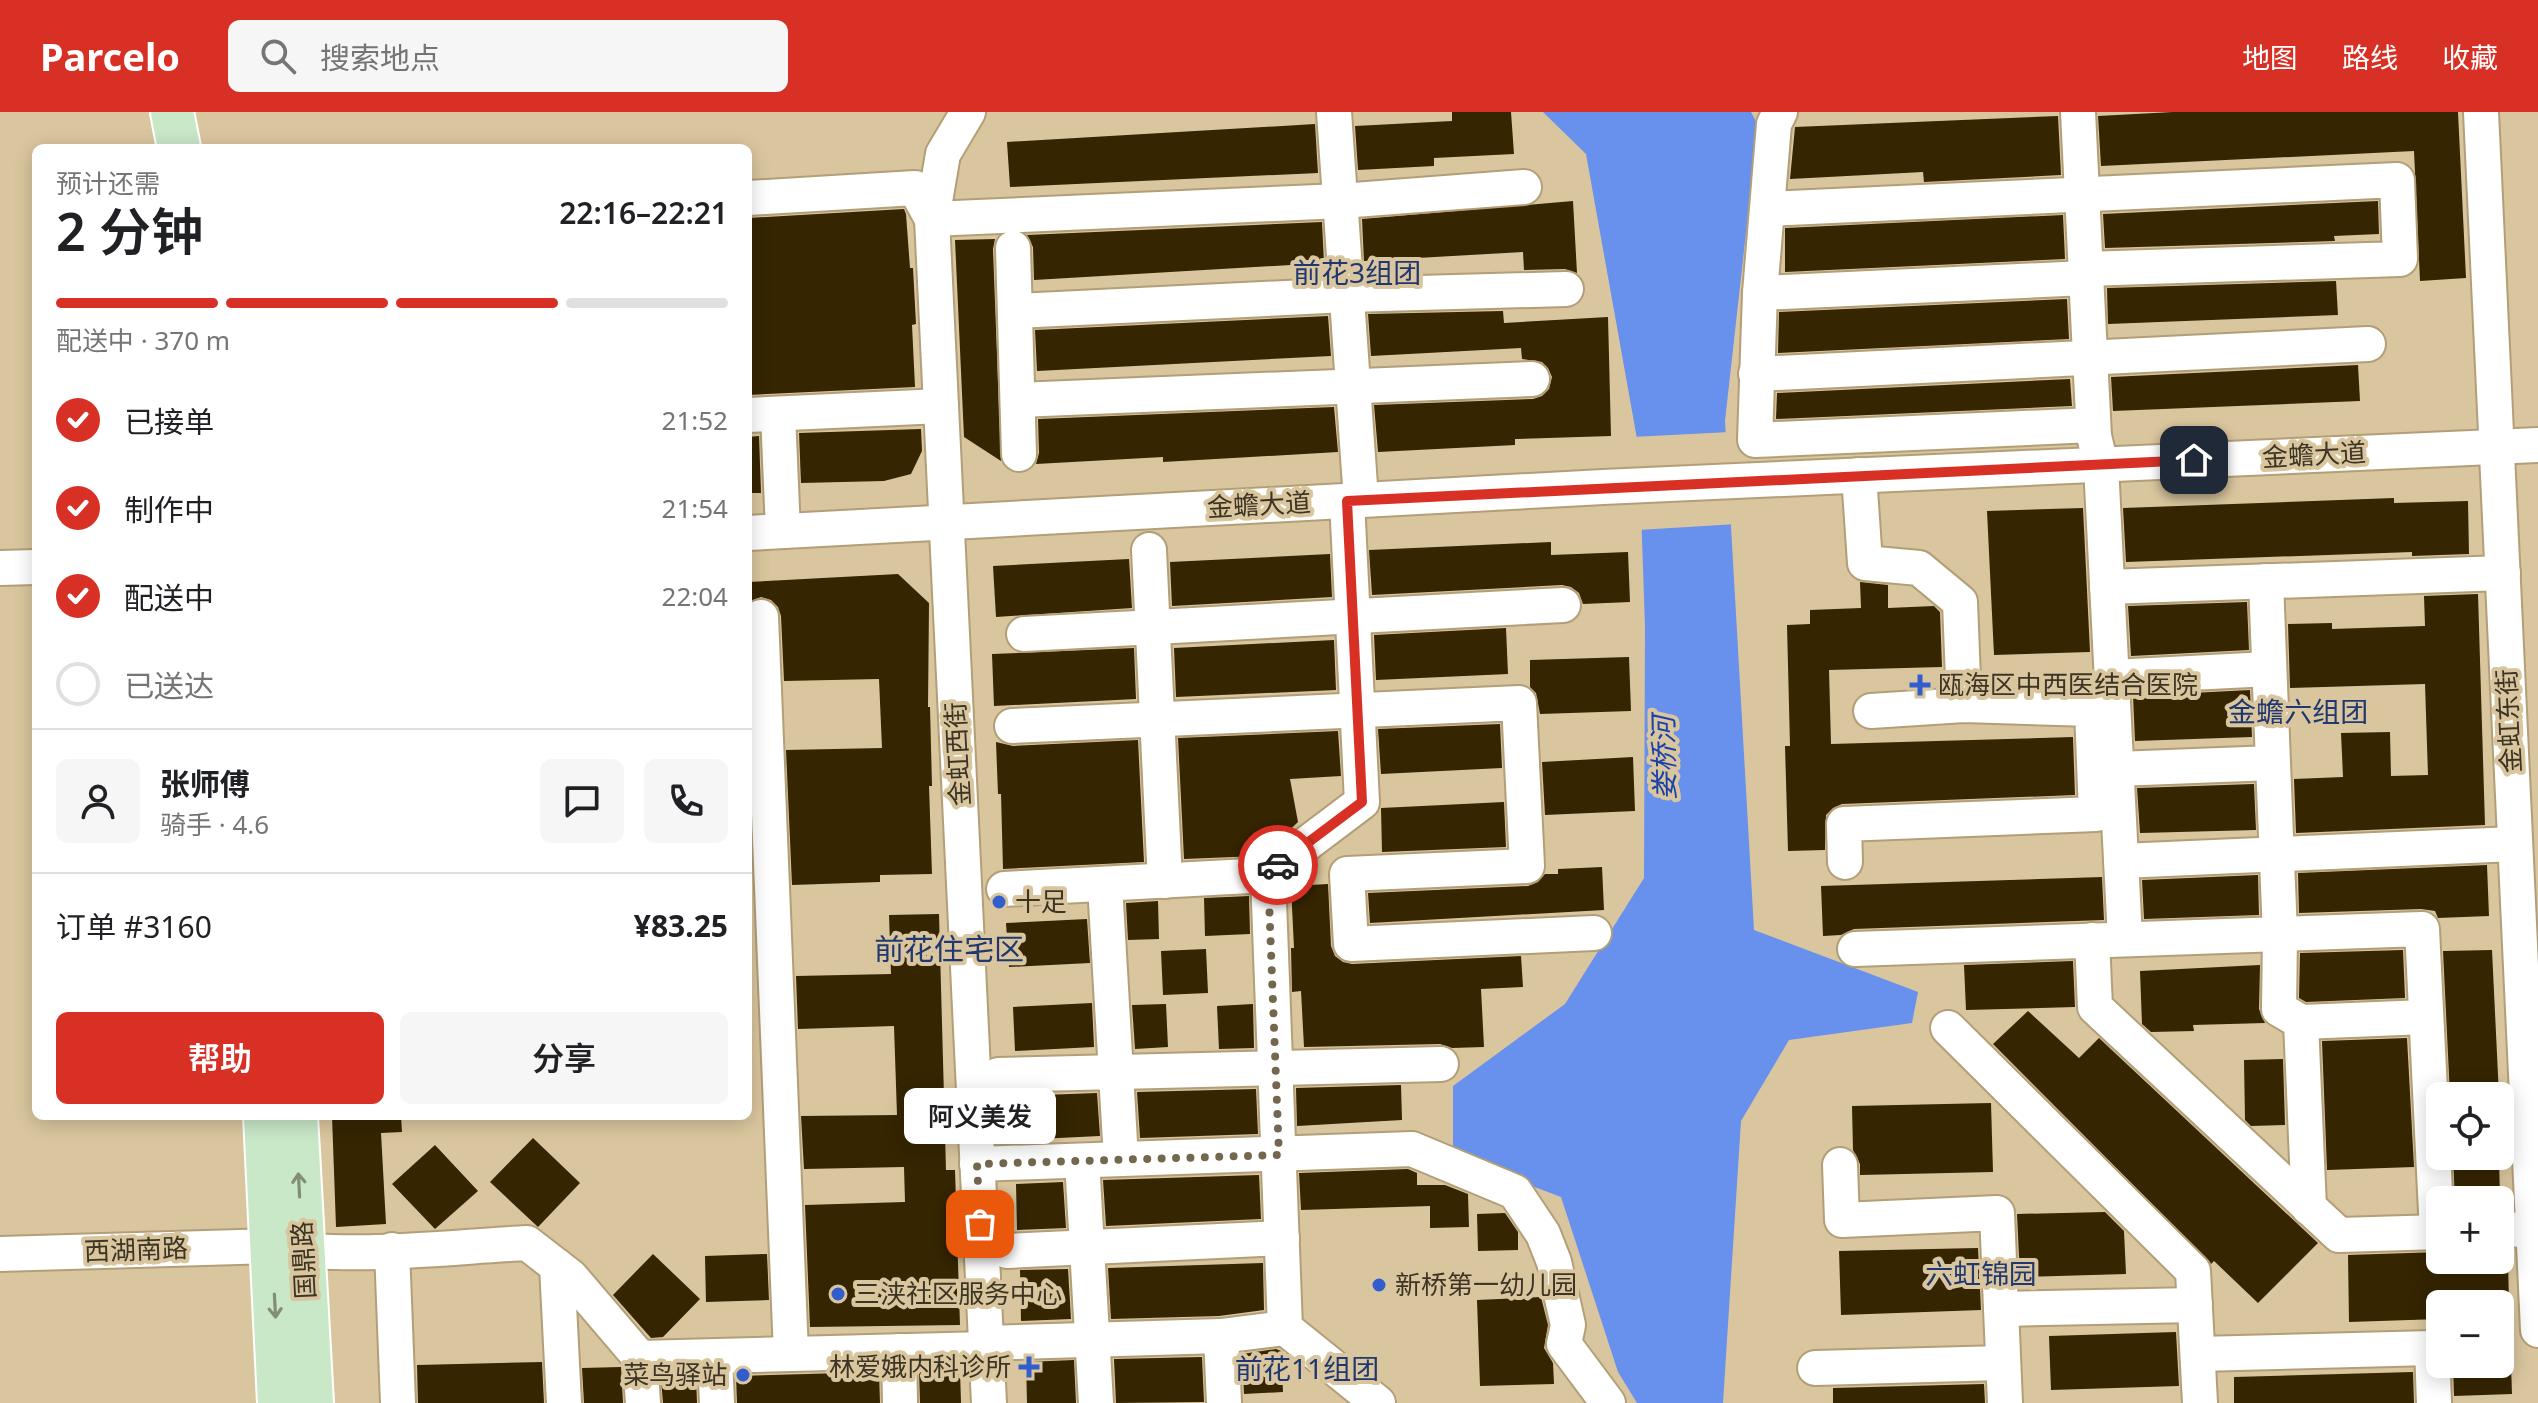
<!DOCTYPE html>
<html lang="zh">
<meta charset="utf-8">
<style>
body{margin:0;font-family:"Noto Sans","Noto Sans SC",sans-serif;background:#f6f6f6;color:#202124;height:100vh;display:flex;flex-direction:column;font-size:30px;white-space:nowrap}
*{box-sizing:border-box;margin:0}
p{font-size:26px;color:#757577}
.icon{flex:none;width:44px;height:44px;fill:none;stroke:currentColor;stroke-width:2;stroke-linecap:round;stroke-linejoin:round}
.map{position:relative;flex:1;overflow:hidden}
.sheet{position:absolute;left:32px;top:32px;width:720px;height:976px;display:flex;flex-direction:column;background:#fff;border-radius:12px;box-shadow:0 4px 20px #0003}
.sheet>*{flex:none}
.tools{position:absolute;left:2426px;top:970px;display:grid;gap:16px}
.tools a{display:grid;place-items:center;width:88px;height:88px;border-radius:12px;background:#fff;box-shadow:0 4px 20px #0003;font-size:40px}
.pin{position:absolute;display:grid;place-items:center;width:68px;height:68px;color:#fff;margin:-34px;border-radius:16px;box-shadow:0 4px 12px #0006}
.courier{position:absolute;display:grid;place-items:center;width:80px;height:80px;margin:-40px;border:6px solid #d93025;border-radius:50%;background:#fff;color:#222;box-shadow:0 2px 10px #0007}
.bubble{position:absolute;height:56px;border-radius:12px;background:#fff;box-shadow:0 4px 20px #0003;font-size:26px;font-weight:600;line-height:56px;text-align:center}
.overview em{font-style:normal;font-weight:600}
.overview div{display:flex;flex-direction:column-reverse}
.overview{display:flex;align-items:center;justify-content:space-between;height:136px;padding:0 24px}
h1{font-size:52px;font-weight:600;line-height:60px}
.bar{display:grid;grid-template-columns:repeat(4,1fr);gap:12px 8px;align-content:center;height:96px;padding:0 24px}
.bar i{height:10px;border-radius:6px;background:#e0e0e0}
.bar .active{background:#d93025}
.bar p{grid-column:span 4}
.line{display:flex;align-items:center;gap:20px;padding:0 24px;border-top:2px solid #e0e0e0}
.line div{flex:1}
.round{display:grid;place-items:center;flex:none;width:84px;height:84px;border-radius:12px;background:#f6f6f6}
ol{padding:0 24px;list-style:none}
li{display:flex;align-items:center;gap:24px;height:88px}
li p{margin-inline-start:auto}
li .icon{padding:8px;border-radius:50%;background:#d93025;color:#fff;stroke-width:4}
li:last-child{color:#757577}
li i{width:44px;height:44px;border:4px solid #e0e0e0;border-radius:50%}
.button{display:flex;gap:16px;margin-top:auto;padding:16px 24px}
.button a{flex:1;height:92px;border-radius:12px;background:#d93025;color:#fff;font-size:32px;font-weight:600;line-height:92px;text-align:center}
.button a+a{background:#f6f6f6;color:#202124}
header{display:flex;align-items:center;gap:48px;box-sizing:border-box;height:112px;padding:0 40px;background:#d93025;color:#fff}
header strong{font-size:38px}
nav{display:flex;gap:44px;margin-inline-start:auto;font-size:28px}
.search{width:560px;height:72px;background:#f6f6f6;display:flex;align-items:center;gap:20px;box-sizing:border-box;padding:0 28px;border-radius:12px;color:#757577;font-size:30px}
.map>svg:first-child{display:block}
</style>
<header>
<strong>Parcelo</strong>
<div class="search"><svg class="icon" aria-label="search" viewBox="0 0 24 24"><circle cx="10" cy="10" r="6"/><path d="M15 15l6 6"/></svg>搜索地点</div>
<nav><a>地图</a><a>路线</a><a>收藏</a></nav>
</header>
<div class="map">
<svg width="2538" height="1291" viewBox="0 0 2538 1291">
<rect width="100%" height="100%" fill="#dac69e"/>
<!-- water -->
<polygon fill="#6791ec" points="1543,0 1751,0 1758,13 1725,309 1754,818 1918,880 1912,911 1789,928 1741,1009 1723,1291 1637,1291 1618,1260 1561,1085 1453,1044 1453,974 1565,892 1644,766 1645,515 1639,338 1586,42"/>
<!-- pier -->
<polygon fill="#dac69e" points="1730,320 1737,412 1638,418 1632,325"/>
<!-- building -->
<g fill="#352500">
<polygon points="1452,0 1511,0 1514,42 1434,46 1434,54 1358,58 1355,14 1452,9"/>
<polygon points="2173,0 2458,0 2466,166 2420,169 2414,39 2101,54 2098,4"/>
<polygon points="2058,4 2061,63 1924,70 1923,60 1790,67 1795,15"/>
<polygon points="1315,12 1318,61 1010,75 1007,30"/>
<polygon points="1573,89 1577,161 1565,157 1524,158 1523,140 1364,149 1362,107"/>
<polygon points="2378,89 2379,122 2334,124 2335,129 2105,136 2103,102"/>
<polygon points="904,97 906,102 910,156 913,156 916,212 912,213 915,275 748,283 748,106"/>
<polygon points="2063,103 2065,147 1785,160 1785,116"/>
<polygon points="1322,110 1324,151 1034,168 1033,135 1027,123"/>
<polygon points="995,127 993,137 1001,349 964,325 955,128"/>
<polygon points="2336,169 2338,203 2108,212 2107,176"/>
<polygon points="2067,187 2069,227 1778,241 1779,200"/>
<polygon points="1503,199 1504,211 1608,205 1611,324 1515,327 1515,333 1378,340 1374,293 1533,287 1542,284 1549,277 1552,265 1548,256 1542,250 1522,247 1521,236 1371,244 1368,202"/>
<polygon points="1328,204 1331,244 1037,259 1035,218"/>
<polygon points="2358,253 2360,289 2113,299 2111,265"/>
<polygon points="2070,267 2072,294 1776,307 1777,281"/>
<polygon points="1334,295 1338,340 1163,350 1163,345 1036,352 1039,341 1038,307"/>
<polygon points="921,317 922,339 911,362 884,369 801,371 799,321"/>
<polygon points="759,324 761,381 748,381 748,325"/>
<polygon points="2394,386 2394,391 2468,389 2469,442 2412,444 2412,440 2126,450 2123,396"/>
<polygon points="2083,396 2090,540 1994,543 1987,399"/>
<polygon points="1551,430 1551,443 1628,440 1630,490 1583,492 1579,481 1571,475 1562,473 1372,483 1369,438"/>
<polygon points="1330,442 1332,485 1172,494 1170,450"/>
<polygon points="1129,447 1132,496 996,505 993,454"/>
<polygon points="898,462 929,491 928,595 930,595 932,674 929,674 932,762 880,763 880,770 792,773 786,638 882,636 879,567 784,569 781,504 778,495 771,488 761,485 748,490 748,470"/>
<polygon points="1860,470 1888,473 1888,496 1934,494 1940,500 1942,555 1829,558 1831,632 2073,625 2075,683 1842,692 1833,696 1826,703 1825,738 1788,739 1785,634 1790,634 1787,513 1810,512 1810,498 1861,496"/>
<polygon points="2478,482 2485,713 2296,721 2294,667 2343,665 2341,621 2390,620 2391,664 2428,663 2425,572 2290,576 2288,512 2332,511 2332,517 2425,514 2424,484"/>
<polygon points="2247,490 2249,538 2131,544 2128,494"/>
<polygon points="1506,516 1508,562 1376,568 1374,523"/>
<polygon points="1334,528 1336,578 1176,585 1174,536"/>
<polygon points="1134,536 1136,587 994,594 992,542"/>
<polygon points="1629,545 1631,599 1540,602 1536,581 1530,575 1530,548"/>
<polygon points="2250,578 2252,625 2135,629 2133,584"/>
<polygon points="1500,612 1502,656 1381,662 1378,617"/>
<polygon points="1338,619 1341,664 1290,667 1298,710 1281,726 1258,744 1184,747 1178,626"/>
<polygon points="1138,628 1144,750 1003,757 1001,682 998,682 996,630 1013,634"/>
<polygon points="1633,645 1635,699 1545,703 1542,650"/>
<polygon points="2254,672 2256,718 2140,721 2137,676"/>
<polygon points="1504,690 1506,735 1382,740 1381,696"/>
<polygon points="2487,753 2489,804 2438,806 2435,799 2421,797 2299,801 2298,761"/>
<polygon points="1602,755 1604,798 1370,811 1368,781 1528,774 1538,770 1545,762 1558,762 1558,757"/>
<polygon points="2258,763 2259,803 2144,807 2142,768"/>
<polygon points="2102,765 2104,808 1854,817 1841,823 1823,824 1821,774"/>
<polygon points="1328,772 1331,834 1335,844 1343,850 1352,852 1521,844 1523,875 1481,877 1484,935 1452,936 1440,932 1304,935 1301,879 1292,880 1291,836 1294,836 1291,774"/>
<polygon points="1249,784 1250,822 1205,824 1204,786"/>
<polygon points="1158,789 1159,827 1128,828 1126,791"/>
<polygon points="939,802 946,1058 955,1058 960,1213 810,1215 805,1093 905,1090 904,1055 804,1057 801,1004 897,1003 894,914 798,917 796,864 891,862 889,803"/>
<polygon points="1087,807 1090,851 1009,855 1006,811"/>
<polygon points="1206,837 1208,881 1163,883 1161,839"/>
<polygon points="2403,838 2405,886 2306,890 2299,886 2300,841"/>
<polygon points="2492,838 2499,984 2450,984 2443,839"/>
<polygon points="2073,849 2075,895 1966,898 1964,853"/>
<polygon points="2260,853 2259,897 2265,911 2193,913 2194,919 2151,920 2142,912 2140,859"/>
<polygon points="1092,891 1094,935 1015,939 1013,895"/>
<polygon points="1166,892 1168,935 1135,937 1132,893"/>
<polygon points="1253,892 1254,936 1219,937 1217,894"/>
<polygon points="2028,899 2079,946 2099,926 2318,1131 2258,1191 2214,1149 2211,1152 2210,1150 1993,932"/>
<polygon points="2407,926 2414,1055 2327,1058 2322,929"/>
<polygon points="2283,947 2285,1013 2251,1014 2245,1008 2244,948"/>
<polygon points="1401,973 1402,1008 1297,1014 1296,976"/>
<polygon points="1256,977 1258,1022 1140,1026 1137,980"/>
<polygon points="1097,981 1100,1024 1017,1028 1014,984"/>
<polygon points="1991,991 1993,1060 1860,1063 1860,1052 1853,1038 1852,994"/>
<polygon points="332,1004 401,1004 402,1020 381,1021 386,1112 336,1115"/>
<polygon points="533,1026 580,1071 538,1115 490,1070"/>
<polygon points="435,1033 478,1079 435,1117 392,1072"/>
<polygon points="2453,1044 2499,1044 2500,1088 2455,1088"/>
<polygon points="1408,1057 1417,1061 1417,1073 1445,1073 1468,1082 1469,1115 1430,1116 1430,1094 1301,1098 1299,1061"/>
<polygon points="1259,1063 1261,1107 1106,1114 1103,1068"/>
<polygon points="1063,1070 1066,1116 1017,1118 1016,1072"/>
<polygon points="2105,1100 2124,1119 2126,1162 2020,1165 2017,1102"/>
<polygon points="1505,1101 1518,1120 1518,1138 1478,1139 1477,1102"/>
<polygon points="1978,1136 1981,1198 1841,1203 1839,1139"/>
<polygon points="2440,1140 2440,1148 2508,1148 2509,1192 2440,1192 2440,1207 2349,1210 2348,1143"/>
<polygon points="653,1142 700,1187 663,1225 651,1226 613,1183"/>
<polygon points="767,1142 769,1188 706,1190 705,1144"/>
<polygon points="1263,1151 1264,1198 1219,1204 1111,1207 1108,1156"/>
<polygon points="1068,1157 1071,1207 1021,1209 1020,1158"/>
<polygon points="1541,1185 1548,1213 1544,1236 1553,1251 1554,1272 1480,1274 1477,1188"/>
<polygon points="2176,1220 2179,1274 2051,1278 2049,1224"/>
<polygon points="1276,1237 1281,1239 1283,1280 1244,1282 1242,1242"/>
<polygon points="1202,1245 1204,1290 1116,1291 1114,1247"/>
<polygon points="1074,1248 1076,1291 1027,1291 1026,1250"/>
<polygon points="542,1250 544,1291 418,1291 417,1253"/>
<polygon points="2453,1252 2511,1252 2512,1282 2454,1284"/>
<polygon points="621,1255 623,1291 584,1291 582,1256"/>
<polygon points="960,1258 961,1291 920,1291 919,1259"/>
<polygon points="879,1260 880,1291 737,1291 736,1264"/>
<polygon points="2413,1260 2414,1291 2234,1291 2234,1265"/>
<polygon points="696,1266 697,1291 663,1291 661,1267"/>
<polygon points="1984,1272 1985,1291 1833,1291 1833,1276"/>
</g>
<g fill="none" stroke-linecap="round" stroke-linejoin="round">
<defs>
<g id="minor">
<polyline points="968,0 943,42 932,107 989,1291"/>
<polyline points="1334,0 1361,388"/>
<polyline points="1780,0 1774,12 1760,181 1755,328 2093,313"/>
<polyline points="2078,0 2094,324 2101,353 2125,827"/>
<polyline points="2481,0 2538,1218"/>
<polyline points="748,86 915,76 932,107"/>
<polyline points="1768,97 2397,68 2400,147 2085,157"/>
<polyline points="932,107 1341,89 1524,75"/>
<polyline points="1013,136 1019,342"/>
<polyline points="1760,181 2086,166"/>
<polyline points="1015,199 1347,183 1566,177"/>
<polyline points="1756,262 2368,232"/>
<polyline points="1018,288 1532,267"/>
<polyline points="778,302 783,419"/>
<polyline points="748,303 941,294"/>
<polyline points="1859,363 1865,451 1919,456 1960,490 1964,593"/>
<polyline points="1347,389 1362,690 1268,761 1268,763 1285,1216 1378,1291"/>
<polyline points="748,421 1603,375 2538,333"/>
<polyline points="1149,438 1165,769"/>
<polyline points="0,456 36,455"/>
<polyline points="2107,475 2503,461"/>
<polyline points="761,505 791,1242"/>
<polyline points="1024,522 1563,493"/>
<polyline points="2112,565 2269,557"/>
<polyline points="1012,614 1519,591 1527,754 1347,762 1351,832 1594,821"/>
<polyline points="2273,651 2280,822 2279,897 2301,910 2309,1096"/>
<polyline points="2116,657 2273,651 2266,469"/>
<polyline points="2121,749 2515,732"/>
<polyline points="1845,750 1844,712 2096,702 2092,597 1964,593 1871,599"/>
<polyline points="1105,773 1121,1047"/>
<polyline points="1004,777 1268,763"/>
<polyline points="2092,828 2095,895 2339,1123 2440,1120"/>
<polyline points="1855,837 2422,817 2437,1120"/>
<polyline points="2301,910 2426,905"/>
<polyline points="1948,916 2193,1159 2200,1291"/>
<polyline points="998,963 1441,952"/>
<polyline points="1082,1049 1096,1291"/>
<polyline points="977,1052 1412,1037 1515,1080 1543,1122 1554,1150 1568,1213 1564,1232 1608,1291"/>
<polyline points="1840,1053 1842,1108 1997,1101 2005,1291"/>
<polyline points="2500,1118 2538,1117"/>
<polyline points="392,1138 398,1291"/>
<polyline points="1007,1139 1282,1126"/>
<path d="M0 1142 272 1134C349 1148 448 1135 527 1131L571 1165 640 1246 986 1237"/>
<polyline points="557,1154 564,1291"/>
<polyline points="2001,1197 2195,1193"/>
<polyline points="1221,1224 1224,1291"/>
<polyline points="986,1231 1221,1224 1285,1216"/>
<polyline points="899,1239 900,1291"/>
<polyline points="2198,1242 2432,1236 2434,1291"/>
<polyline points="715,1245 717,1291"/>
<polyline points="640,1246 643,1291"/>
<polyline points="1815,1256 2003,1251"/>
</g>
<g id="major">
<polyline points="172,0 179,36"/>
<polyline points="265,1004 279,1291"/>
<polyline points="296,1004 312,1291"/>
</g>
</defs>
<!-- minor casing -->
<use href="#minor" stroke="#b29f77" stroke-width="38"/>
<!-- major casing -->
<use href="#major" stroke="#fff" stroke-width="46"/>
<!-- minor -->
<use href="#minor" stroke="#fff" stroke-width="34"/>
<!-- major -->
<use href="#major" stroke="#c9e8c8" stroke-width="42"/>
</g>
<!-- one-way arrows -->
<defs><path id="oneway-shaft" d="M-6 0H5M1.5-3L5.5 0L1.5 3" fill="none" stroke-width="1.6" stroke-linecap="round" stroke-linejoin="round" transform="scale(2)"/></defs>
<g stroke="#828e76">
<use href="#oneway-shaft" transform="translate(299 1073) rotate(-93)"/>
<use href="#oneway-shaft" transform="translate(275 1194) rotate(87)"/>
</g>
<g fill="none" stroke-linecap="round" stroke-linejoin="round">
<!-- done -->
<polyline stroke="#73674f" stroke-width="8" stroke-dasharray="0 14.4" points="980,1112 977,1052 1279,1043 1268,763 1278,753"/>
<!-- route -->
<polyline stroke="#d93025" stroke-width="10" points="1278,753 1362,690 1347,389 2194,348"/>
</g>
<!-- markers -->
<g fill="#325ecd" stroke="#dac69e" stroke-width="3">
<path d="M1916 561h8v8h8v8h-8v8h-8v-8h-8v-8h8z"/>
<circle cx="999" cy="790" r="8"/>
<circle cx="1379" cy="1173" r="8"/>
<circle cx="838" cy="1182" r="8"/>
<path d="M1025 1243h8v8h8v8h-8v8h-8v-8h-8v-8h8z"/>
<circle cx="743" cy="1263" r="8"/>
</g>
<g text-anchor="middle" stroke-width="8" stroke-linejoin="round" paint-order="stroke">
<!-- street labels -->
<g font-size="26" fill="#3c3424" stroke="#dac69e">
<text transform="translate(2314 343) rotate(-3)" y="9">金蟾大道</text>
<text transform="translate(1259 393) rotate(-3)" y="9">金蟾大道</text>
<text transform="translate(2509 609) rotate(-93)" y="9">金虹东街</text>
<text transform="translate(958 642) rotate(-93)" y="9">金虹西街</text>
<text transform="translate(136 1138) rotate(-2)" y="9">西湖南路</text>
<text transform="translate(304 1148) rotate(-93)" y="9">国鼎路</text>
</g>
<!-- poi labels -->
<g font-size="26" fill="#3c3424" stroke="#dac69e" text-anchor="start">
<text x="1938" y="582">瓯海区中西医结合医院</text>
<text x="1015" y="799">十足</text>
<text x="1395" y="1182">新桥第一幼儿园</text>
<text x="854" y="1191">三浃社区服务中心</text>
<text x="1011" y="1264" text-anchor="end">林爱娥内科诊所</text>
<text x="727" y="1272" text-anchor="end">菜鸟驿站</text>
</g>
<!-- neighbourhood labels -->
<g font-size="28" fill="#20386f" stroke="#dac69e">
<text x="1357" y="171">前花3组团</text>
<text x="2298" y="610">金蟾六组团</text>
<text x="1981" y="1172">六虹锦园</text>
<text x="1307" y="1267">前花11组团</text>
</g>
<!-- water labels -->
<g font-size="28" font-style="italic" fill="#1b42ab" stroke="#dac69e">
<text transform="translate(1664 646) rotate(-91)" y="10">娄桥河</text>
</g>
<!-- quarter labels -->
<g font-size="30" fill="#20386f" stroke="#dac69e">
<text x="949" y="848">前花住宅区</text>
</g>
</g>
</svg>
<div class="tools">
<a><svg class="icon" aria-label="locate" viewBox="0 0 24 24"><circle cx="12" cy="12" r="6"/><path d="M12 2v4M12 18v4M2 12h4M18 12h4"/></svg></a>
<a>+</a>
<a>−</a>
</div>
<div class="pin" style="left:980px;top:1112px;background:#ea580c"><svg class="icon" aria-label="bag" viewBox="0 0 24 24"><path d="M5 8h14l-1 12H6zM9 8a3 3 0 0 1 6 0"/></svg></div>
<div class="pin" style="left:2194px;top:348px;background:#1f2937"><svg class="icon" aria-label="home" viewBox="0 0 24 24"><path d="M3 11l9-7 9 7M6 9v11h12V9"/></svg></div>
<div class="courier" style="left:1278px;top:753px"><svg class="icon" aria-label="car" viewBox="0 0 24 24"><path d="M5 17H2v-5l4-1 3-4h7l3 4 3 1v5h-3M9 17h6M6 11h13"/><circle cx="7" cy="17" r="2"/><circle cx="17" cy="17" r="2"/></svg></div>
<div class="bubble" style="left:904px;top:976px;width:152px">阿义美发</div>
<section class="sheet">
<div class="overview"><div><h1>2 分钟</h1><p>预计还需</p></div><em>22:16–22:21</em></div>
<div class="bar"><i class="active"></i><i class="active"></i><i class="active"></i><i></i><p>配送中 · 370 m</p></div>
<ol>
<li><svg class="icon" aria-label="check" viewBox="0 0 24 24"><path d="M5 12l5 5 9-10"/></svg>已接单<p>21:52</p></li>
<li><svg class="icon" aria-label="check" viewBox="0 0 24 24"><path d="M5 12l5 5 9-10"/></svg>制作中<p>21:54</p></li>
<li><svg class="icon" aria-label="check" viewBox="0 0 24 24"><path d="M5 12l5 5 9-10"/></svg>配送中<p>22:04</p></li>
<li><i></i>已送达</li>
</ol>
<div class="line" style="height:144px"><a class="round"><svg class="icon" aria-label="person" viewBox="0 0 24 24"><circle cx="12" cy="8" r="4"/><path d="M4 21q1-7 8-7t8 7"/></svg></a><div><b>张师傅</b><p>骑手 · 4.6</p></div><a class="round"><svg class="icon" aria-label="chat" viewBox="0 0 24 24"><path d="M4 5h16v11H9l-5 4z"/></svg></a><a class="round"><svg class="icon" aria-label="phone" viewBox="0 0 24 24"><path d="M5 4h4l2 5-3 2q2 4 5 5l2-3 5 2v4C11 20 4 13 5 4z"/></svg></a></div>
<div class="line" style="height:104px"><div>订单 #3160</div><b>¥83.25</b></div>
<div class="button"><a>帮助</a><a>分享</a></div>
</section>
</div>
